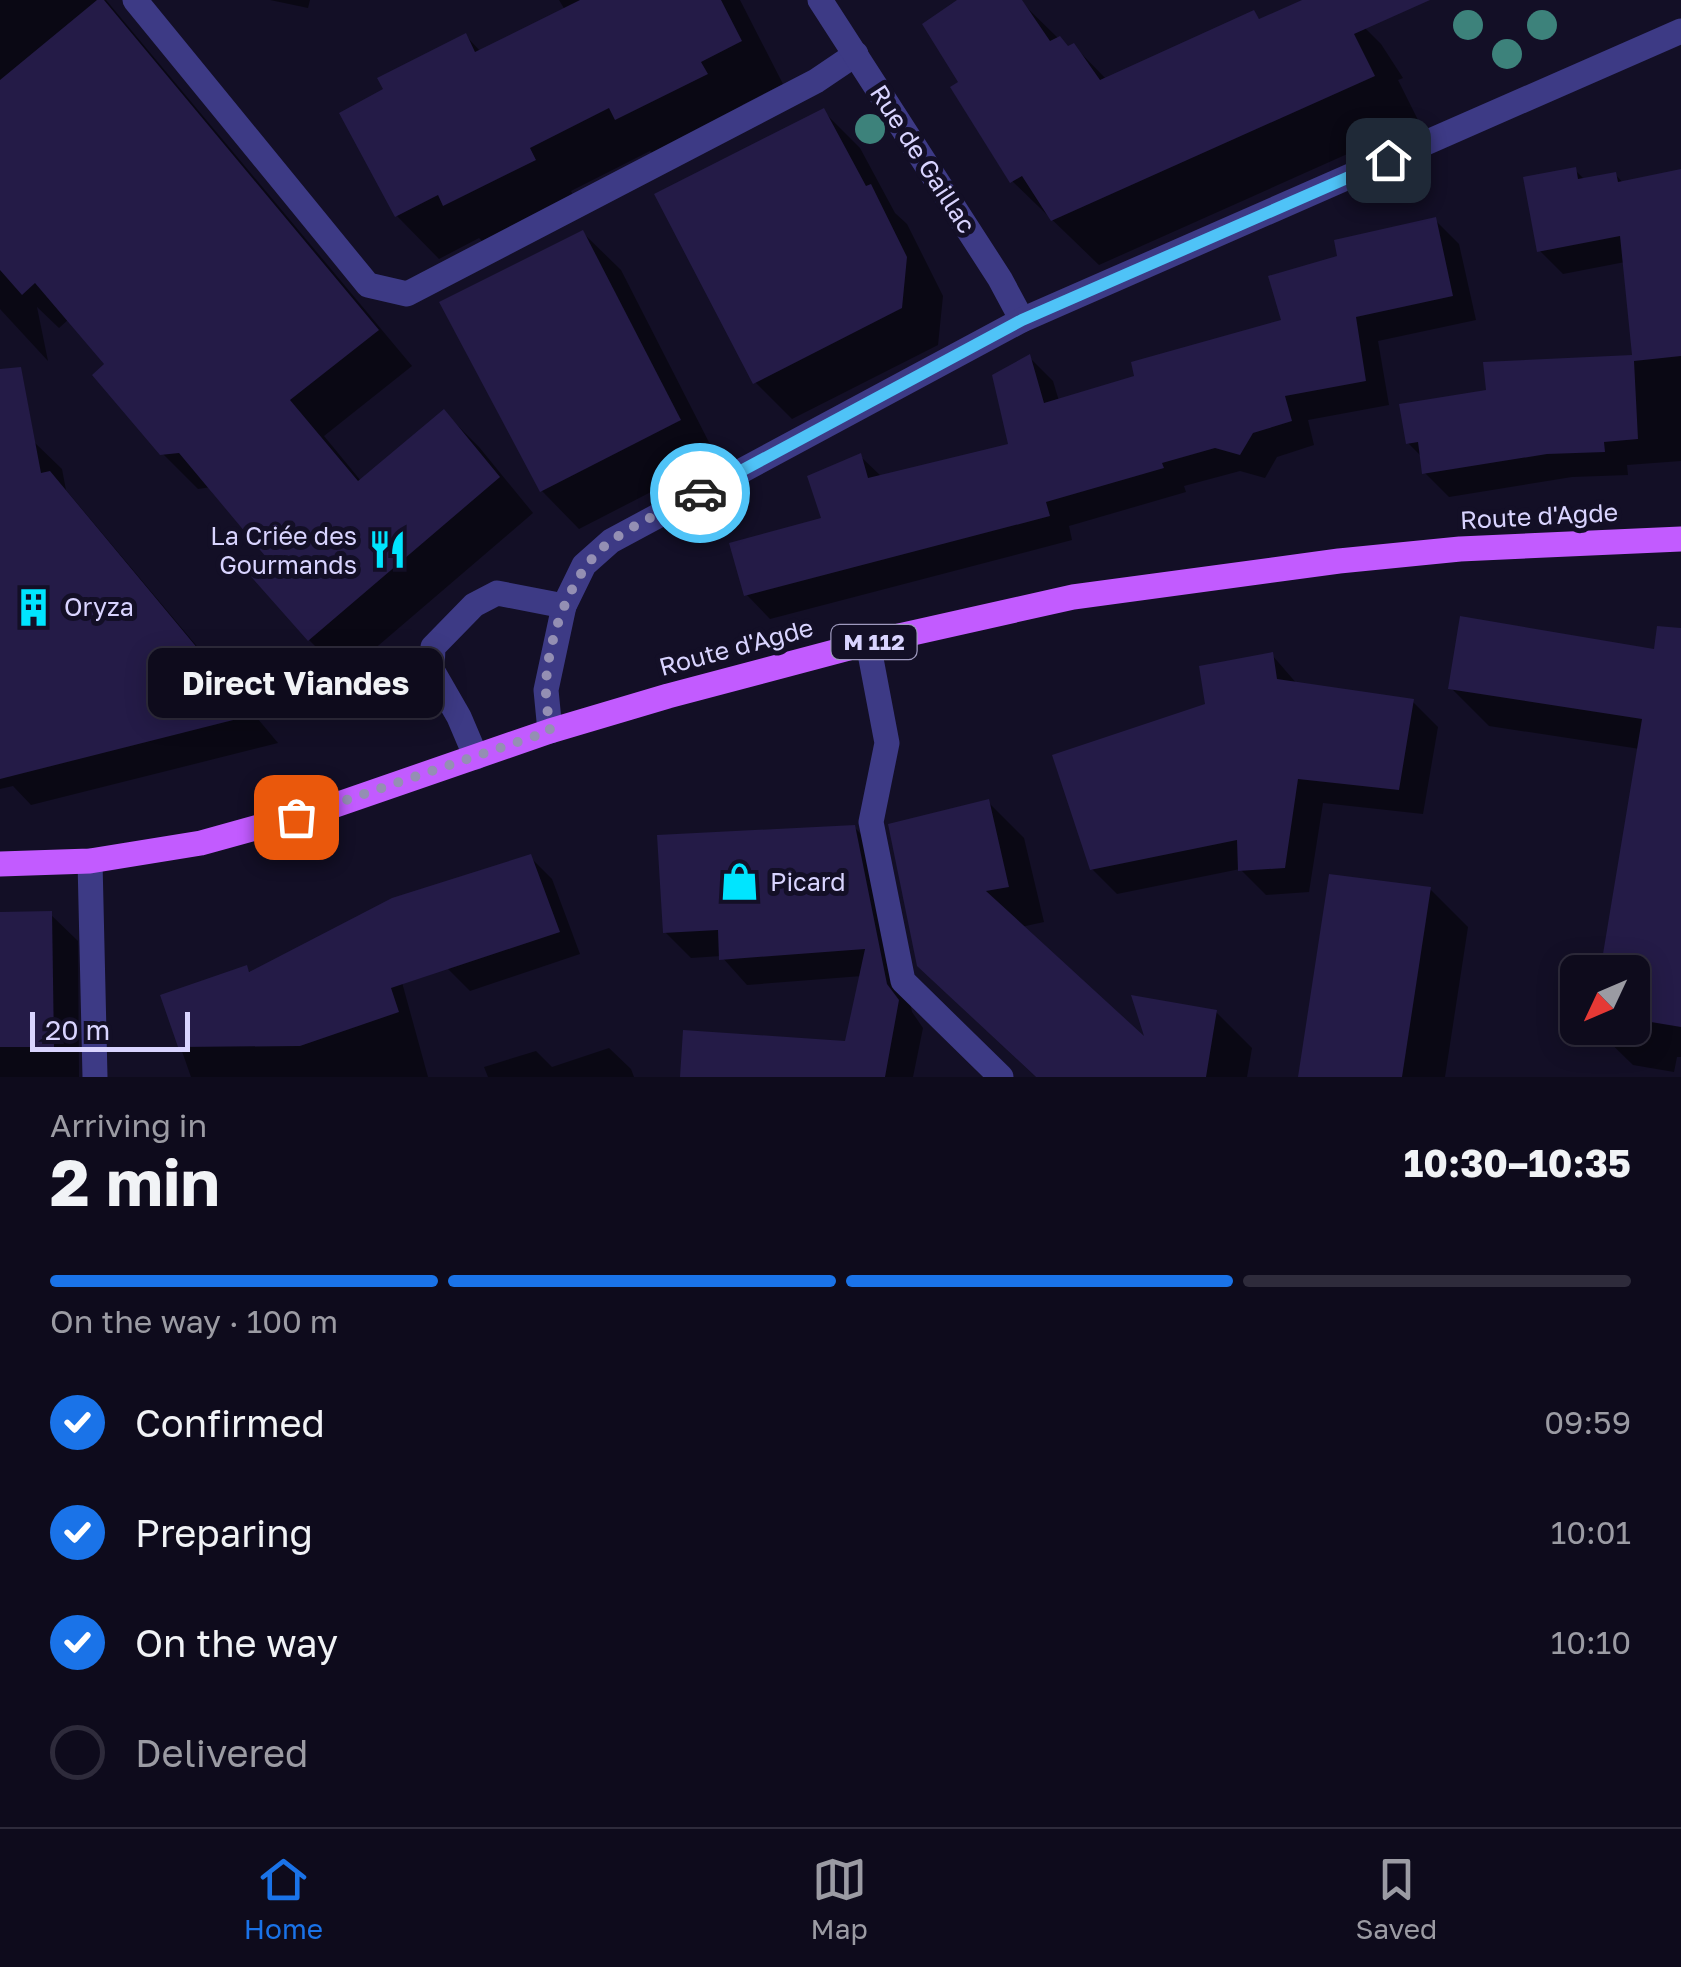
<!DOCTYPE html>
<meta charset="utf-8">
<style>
body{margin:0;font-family:"Golos Text",sans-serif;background:#1c1929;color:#f1f3f6;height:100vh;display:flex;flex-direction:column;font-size:38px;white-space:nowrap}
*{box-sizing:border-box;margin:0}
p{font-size:32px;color:#9b9ba3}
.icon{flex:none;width:55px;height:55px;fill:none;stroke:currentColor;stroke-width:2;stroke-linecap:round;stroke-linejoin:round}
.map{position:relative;height:1077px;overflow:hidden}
.side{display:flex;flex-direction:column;background:#0e0b1c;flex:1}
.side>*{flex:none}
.needle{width:65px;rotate:226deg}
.fabs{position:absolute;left:1560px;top:955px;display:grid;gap:20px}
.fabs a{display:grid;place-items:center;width:90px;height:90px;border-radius:15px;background:#0e0b1c;box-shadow:0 5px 25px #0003,0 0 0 2px #2e2b3b;font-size:50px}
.scale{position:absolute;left:30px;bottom:25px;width:160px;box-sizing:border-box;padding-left:10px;border:5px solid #d9d4ff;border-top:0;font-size:28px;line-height:35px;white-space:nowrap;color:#d9d4ff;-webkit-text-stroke:8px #130f26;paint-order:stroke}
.pin{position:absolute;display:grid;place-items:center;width:85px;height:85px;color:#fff;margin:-42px;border-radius:20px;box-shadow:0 5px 15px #0006}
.courier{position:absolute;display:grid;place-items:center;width:100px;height:100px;margin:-50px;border:8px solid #4fc3f7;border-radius:50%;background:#fff;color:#222;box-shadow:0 2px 12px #0007}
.bubble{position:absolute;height:70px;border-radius:15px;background:#0e0b1c;box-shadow:0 5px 25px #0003,0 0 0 2px #2e2b3b;font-size:32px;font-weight:700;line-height:70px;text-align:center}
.head em{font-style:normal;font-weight:700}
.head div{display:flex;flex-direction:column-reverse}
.head{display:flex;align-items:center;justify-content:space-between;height:170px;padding:0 50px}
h1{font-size:65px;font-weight:700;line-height:75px}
.bar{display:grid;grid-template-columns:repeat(4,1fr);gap:15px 10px;align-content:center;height:120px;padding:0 50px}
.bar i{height:12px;border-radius:8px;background:#2e2b3b}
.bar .current{background:#1a73e8}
.bar p{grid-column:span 4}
ol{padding:0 50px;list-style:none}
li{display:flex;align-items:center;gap:30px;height:110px}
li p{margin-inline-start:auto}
li .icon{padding:10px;border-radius:50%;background:#1a73e8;color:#fff;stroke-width:4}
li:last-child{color:#9b9ba3}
li i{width:55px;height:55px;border:5px solid #2e2b3b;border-radius:50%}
.tabs{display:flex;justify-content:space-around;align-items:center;height:140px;border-top:2px solid #2e2b3b;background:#0e0b1c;font-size:28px;color:#9b9ba3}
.tabs a{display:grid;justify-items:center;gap:5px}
.tabs .current{color:#1a73e8}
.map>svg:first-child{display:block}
</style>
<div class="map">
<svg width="1681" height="1077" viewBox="0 0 1681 1077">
<rect width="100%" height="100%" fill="#130f26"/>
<!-- shadow -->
<g fill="#0007">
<polygon points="0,0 106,0 412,366 324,436 361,481 444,412 479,447 533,513 344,675 309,640 270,557 211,487 198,489 162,453 108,364 69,319 59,328 37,307 48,361 0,309"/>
<polygon points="270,0 310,0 308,8"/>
<polygon points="559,0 740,0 783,84 742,105 749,117 660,162 650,151 571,191 577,204 488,247 479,238 439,259 397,216 386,90 466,36 481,52 565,10"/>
<polygon points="963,0 1020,1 1059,39 1069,48 1074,46 1107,80 1253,13 1261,21 1337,0 1381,44 1403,78 1398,80 1419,122 1099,265 1012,181 962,83"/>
<polygon points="823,111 860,148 895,213 907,224 943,296 938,345 792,419 755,382"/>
<polygon points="1575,170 1585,180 1615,174 1624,184 1681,172 1681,461 1627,465 1628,475 1572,477 1449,497 1425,473 1422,457 1408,443 1489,392 1635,358 1625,262 1563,274 1539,250"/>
<polygon points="1435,220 1459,244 1476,320 1378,341 1389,405 1308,420 1314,445 1277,457 1265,478 1240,471 1184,486 1186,492 1069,526 1072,540 770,619 746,594 824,520 860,456 882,477 1011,446 1029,357 1053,381 1059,401 1137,378 1284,322 1340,258"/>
<polygon points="583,233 621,270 717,458 579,529 542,491"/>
<polygon points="0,380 34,442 62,469 66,490 278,743 31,805 13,786 0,789"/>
<polygon points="1681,646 1681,1057 1677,1057 1674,1072 1633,1065 1595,1028 1632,1028 1632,972 1603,972 1640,749 1489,726 1451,688"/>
<polygon points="1272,655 1298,685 1413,702 1438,727 1423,814 1323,803 1309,892 1266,895 1240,869 1117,894 1092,869 1208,705"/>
<polygon points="988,802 1024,838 1044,922 1021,927 1149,1044 1216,1012 1252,1048 1247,1077 1036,1077 956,1002"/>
<polygon points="854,827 880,853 912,1012 923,1028 913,1077 683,1077 847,1043 862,976 747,985 721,956 691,958 665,932"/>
<polygon points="530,857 552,879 580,954 470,991 448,969"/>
<polygon points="1430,889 1468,927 1445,1077 1301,1077"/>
<polygon points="50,914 78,941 79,1077 0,1077 0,915"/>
<polygon points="389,935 428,1077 191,1077 163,997 246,968 252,974"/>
<polygon points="609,1048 631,1069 634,1077 488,1077 484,1067 536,1051 552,1067"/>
</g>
<!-- building -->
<g fill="#241b47">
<polygon points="97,0 104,0 379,330 290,400 358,481 444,409 500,477 308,641 247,572 266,557 179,453 160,455 92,375 104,364 35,283 22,295 0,270 0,80"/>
<polygon points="580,0 721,0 742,41 701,62 708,74 615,120 609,108 530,148 536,160 443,206 438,195 395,217 339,113 383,89 377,78 466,33 475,52"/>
<polygon points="957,0 1022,0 1050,41 1060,36 1068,46 1074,43 1100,80 1254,10 1259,19 1302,0 1430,0 1354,34 1375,76 1051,221 1022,176 1010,183 950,87 958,82 922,24"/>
<polygon points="824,108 866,186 871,184 907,257 902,308 753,384 654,194"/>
<polygon points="1576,167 1578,179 1616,172 1618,182 1681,169 1681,356 1634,361 1638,439 1604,442 1605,452 1547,454 1422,474 1418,442 1406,444 1399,404 1486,390 1483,362 1632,355 1620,236 1537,252 1523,177"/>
<polygon points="1436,217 1453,296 1356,317 1366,381 1285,396 1292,421 1253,433 1240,455 1215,448 1162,463 1164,468 1046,502 1050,516 744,596 729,543 821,518 807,476 861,453 868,478 1008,444 992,375 1030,354 1044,403 1134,376 1131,362 1281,320 1268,276 1337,256 1334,240"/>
<polygon points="583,230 681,420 540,492 439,302"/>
<polygon points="21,367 41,473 50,471 253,715 0,779 0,369"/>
<polygon points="1460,616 1654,649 1657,626 1681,628 1681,1027 1639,1020 1637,1035 1592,1028 1632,1028 1632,972 1600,972 1642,719 1448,689"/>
<polygon points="1273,652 1277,679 1414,699 1399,790 1298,779 1285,868 1238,871 1237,840 1090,870 1052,755 1205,704 1199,666"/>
<polygon points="989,799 1009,887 986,891 1144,1036 1131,995 1217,1010 1206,1077 1036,1077 917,966 888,824"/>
<polygon points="855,825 887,984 899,1000 885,1077 680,1077 683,1030 845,1041 865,949 719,960 718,930 663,933 657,835"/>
<polygon points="531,854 560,932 391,988 399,1012 300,1046 178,1047 160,995 247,965 249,972 392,898"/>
<polygon points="1329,874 1431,887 1402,1077 1298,1077"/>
<polygon points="52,911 54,1047 0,1047 0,912"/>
</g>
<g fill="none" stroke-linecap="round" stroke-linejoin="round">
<!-- minor -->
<g stroke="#3d3a85" stroke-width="25">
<polyline points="135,0 368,285 407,294 816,81 856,54"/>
<polyline points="820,0 1000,279 1022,320"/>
<polyline points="868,643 887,743 871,822 903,981 1001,1077"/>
<polyline points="550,731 546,690 564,606 584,565 611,541 1022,320 1681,31"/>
<polyline points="476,757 459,717 432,670 433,647 474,605 497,593 564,606"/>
<polyline points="90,861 95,1077"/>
</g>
<!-- major -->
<polyline stroke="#c25bff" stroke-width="25" points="0,864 90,861 201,843 327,808 550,731 668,696 868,643 1073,597 1339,561 1460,549 1681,539"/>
</g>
<!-- trees -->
<g fill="#3d827b">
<circle cx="1468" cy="25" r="15"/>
<circle cx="1542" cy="25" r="15"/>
<circle cx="1507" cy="54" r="15"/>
<circle cx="870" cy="129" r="15"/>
</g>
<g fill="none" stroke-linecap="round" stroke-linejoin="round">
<!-- done -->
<path stroke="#948fb3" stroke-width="10" stroke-dasharray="0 18" d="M296 817 550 731C549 718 546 705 546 692 545 644 571 569 611 541 638 522 671 508 700 493"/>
<!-- route -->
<polyline stroke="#4fc3f7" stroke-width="12" points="700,493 1022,320 1388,160"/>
</g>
<!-- icons -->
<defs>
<symbol id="restaurant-bare" viewBox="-9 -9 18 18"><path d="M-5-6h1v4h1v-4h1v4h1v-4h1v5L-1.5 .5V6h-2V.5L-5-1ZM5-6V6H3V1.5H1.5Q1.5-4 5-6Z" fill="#00e5ff" stroke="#130f26" stroke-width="2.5" paint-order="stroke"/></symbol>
<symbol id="building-bare" viewBox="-9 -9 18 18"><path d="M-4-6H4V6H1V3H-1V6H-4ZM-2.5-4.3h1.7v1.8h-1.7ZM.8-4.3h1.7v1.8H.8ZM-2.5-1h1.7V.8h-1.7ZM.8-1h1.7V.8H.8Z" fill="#00e5ff" stroke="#130f26" stroke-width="2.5" paint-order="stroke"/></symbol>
<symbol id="shop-bare" viewBox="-9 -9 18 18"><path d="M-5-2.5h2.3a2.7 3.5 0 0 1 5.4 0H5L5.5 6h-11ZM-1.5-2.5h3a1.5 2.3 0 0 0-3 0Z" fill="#00e5ff" stroke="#130f26" stroke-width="2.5" paint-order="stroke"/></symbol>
</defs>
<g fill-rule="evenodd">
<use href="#restaurant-bare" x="360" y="522" width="55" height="55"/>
<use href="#building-bare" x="6" y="580" width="55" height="55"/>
<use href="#shop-bare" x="712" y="854" width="55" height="55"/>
</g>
<g text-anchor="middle" stroke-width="10" stroke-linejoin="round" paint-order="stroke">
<!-- shield labels -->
<rect fill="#130f26" stroke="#9e99be" stroke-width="2.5" x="831.5" y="625" width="85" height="34" rx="8"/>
<g font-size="22" font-weight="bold" fill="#d9d4ff">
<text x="874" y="650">M 112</text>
</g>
<!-- street labels -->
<g font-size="25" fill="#d9d4ff" stroke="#130f26">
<text transform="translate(923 159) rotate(57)" y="9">Rue de Gaillac</text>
<text transform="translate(1539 516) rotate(-3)" y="9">Route d'Agde</text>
<text transform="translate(736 647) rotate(-15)" y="9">Route d'Agde</text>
</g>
<!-- poi labels -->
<g font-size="25" fill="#d9d4ff" stroke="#130f26" text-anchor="start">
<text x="357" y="545" text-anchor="end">La Criée des<tspan x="357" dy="29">Gourmands</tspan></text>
<text x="64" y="616">Oryza</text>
<text x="770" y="891">Picard</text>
</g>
</g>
</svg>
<div class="fabs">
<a><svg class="needle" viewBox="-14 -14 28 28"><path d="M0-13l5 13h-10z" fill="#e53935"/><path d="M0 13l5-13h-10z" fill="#9b9ba3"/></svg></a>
</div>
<div class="scale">20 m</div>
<div class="pin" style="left:296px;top:817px;background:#ea580c"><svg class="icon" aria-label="bag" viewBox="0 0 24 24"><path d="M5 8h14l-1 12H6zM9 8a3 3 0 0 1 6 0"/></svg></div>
<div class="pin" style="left:1388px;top:160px;background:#1f2937"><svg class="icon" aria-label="home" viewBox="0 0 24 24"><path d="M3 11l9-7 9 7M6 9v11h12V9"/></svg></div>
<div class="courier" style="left:700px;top:493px"><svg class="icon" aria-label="car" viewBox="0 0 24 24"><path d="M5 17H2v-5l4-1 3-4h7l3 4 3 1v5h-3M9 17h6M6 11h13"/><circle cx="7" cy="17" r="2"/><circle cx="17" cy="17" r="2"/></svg></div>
<div class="bubble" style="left:148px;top:648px;width:295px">Direct Viandes</div>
</div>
<section class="side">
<div class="head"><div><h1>2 min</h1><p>Arriving in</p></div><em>10:30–10:35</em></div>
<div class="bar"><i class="current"></i><i class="current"></i><i class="current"></i><i></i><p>On the way · 100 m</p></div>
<ol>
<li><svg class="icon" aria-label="check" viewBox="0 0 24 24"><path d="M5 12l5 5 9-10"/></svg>Confirmed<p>09:59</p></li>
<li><svg class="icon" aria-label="check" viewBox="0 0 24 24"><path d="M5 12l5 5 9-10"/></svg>Preparing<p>10:01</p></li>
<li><svg class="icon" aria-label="check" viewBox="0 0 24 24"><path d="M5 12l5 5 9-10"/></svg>On the way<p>10:10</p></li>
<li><i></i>Delivered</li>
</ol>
</section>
<nav class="tabs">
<a class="current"><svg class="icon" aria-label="home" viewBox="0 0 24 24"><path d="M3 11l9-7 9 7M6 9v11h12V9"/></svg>Home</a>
<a><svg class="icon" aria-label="map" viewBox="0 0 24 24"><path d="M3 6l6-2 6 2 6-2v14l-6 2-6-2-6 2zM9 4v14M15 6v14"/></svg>Map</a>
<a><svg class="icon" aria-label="saved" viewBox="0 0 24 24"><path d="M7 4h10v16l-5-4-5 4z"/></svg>Saved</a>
</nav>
